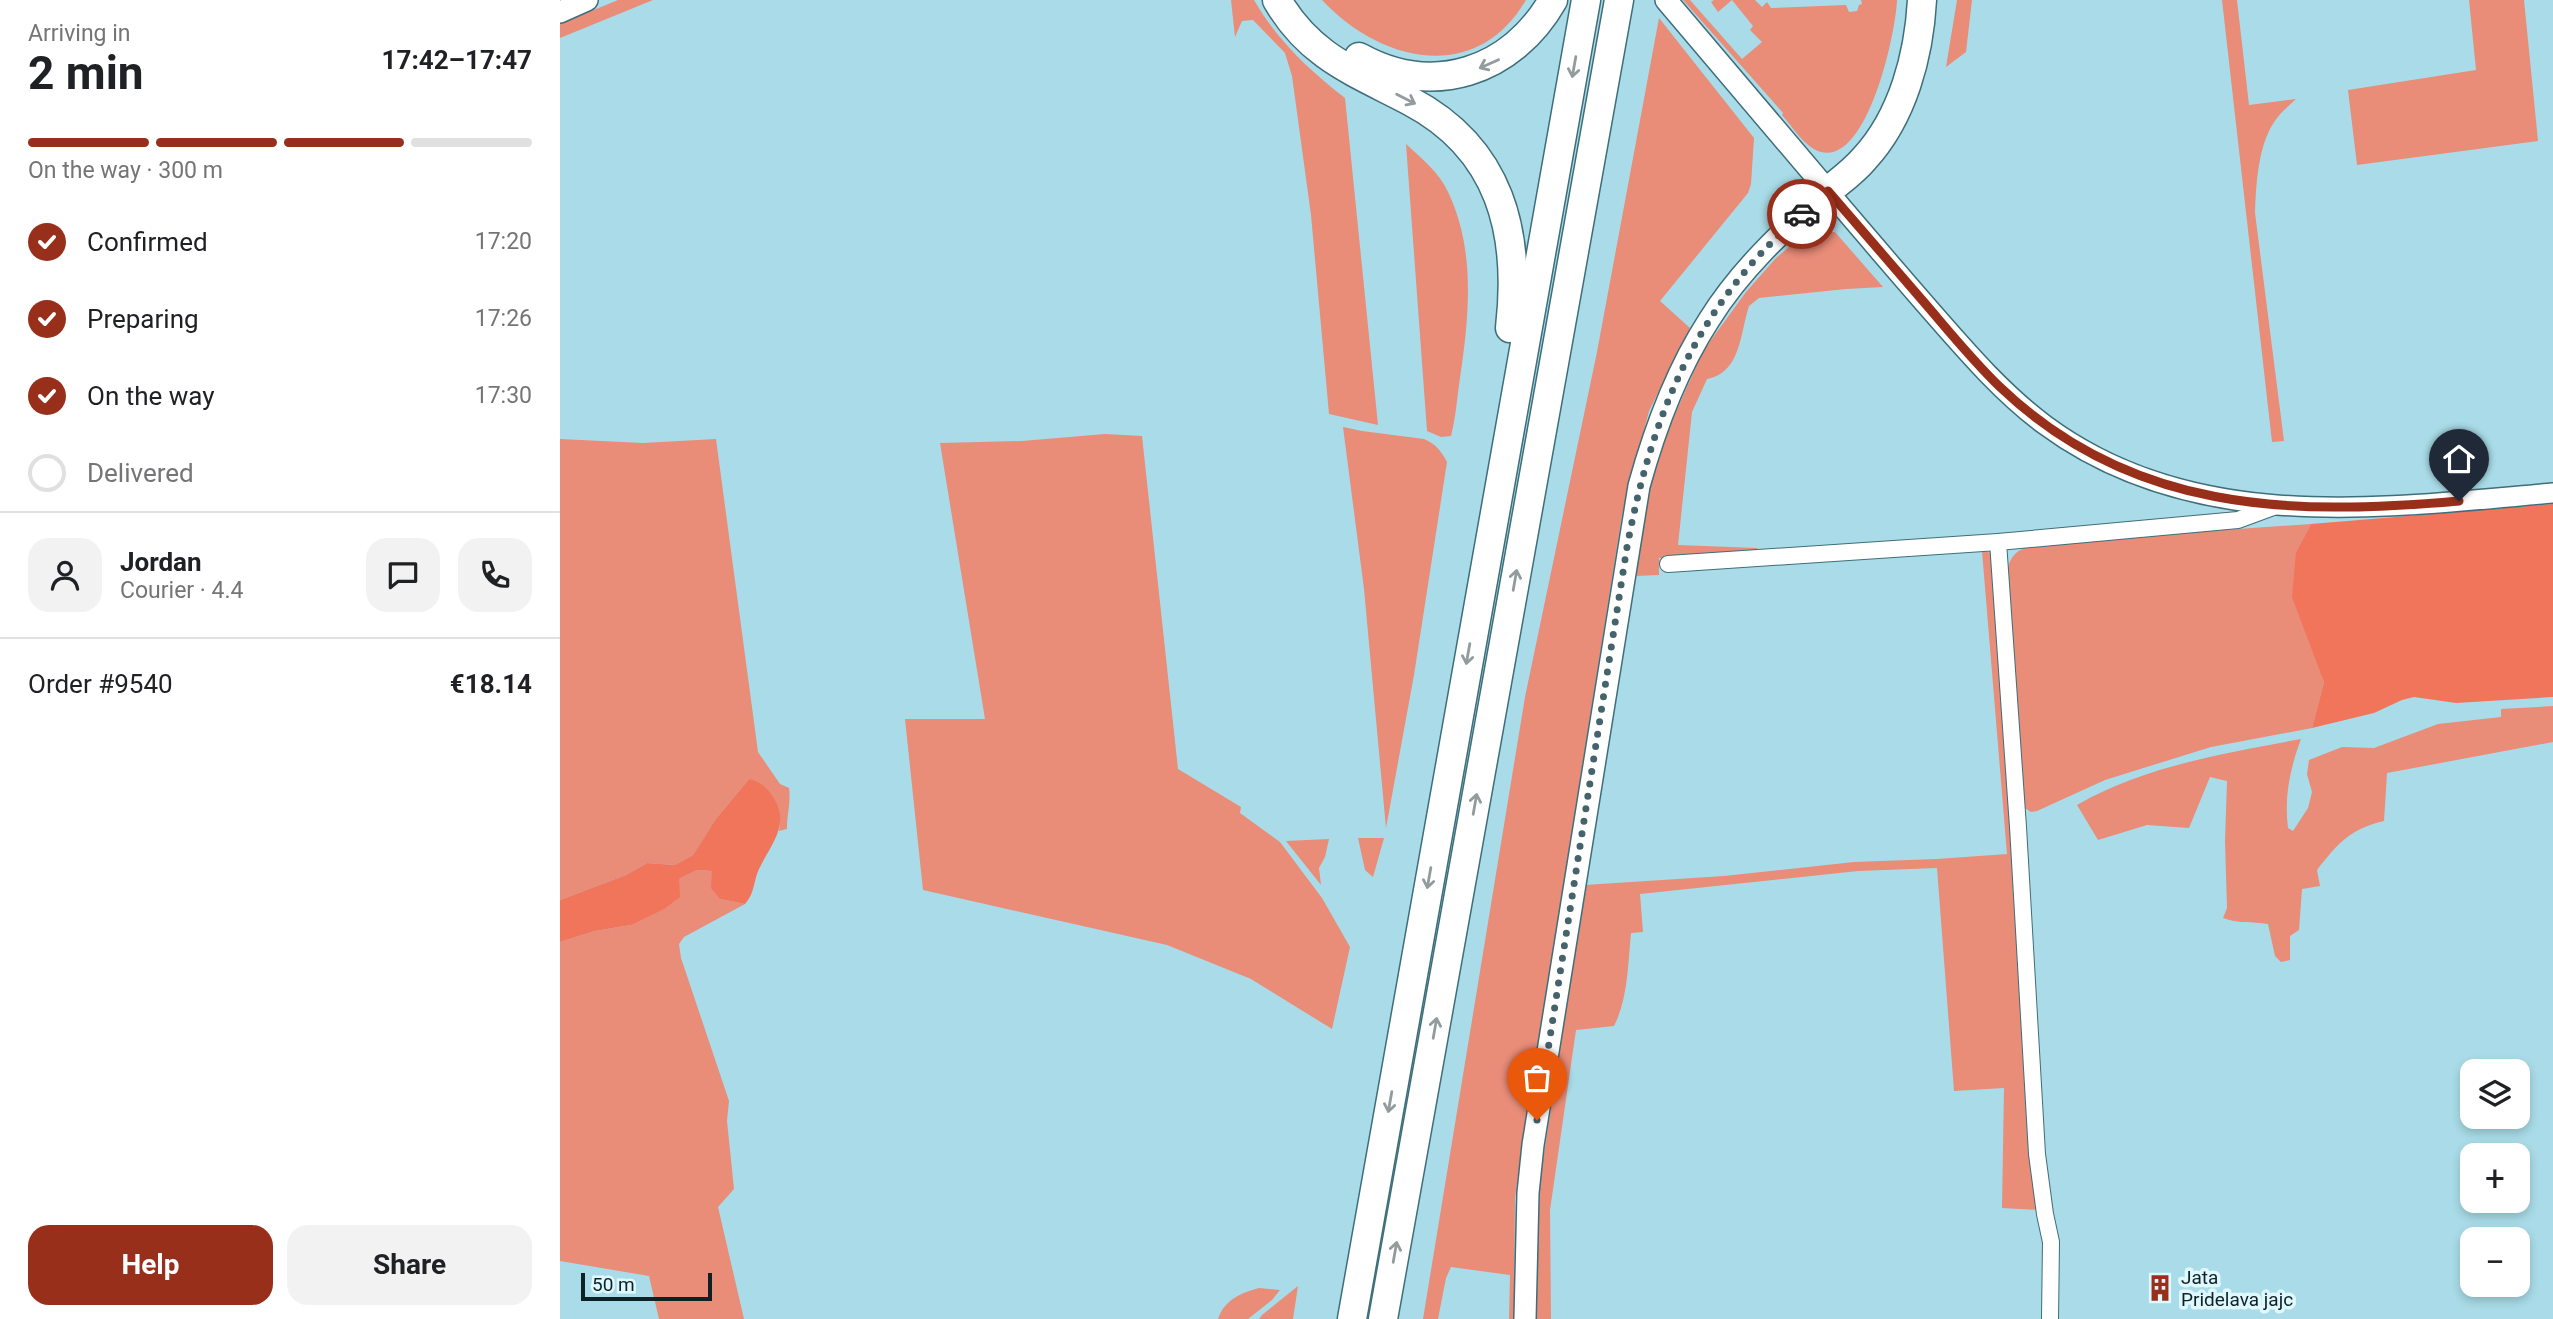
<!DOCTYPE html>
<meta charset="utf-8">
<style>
body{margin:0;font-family:Roboto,sans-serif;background:#f2f2f2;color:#202124;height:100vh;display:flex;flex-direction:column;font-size:26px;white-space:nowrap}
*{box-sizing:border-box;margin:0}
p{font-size:23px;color:#757577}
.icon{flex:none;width:38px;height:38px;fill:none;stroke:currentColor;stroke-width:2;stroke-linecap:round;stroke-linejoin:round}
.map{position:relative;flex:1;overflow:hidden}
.sheet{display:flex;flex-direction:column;background:#fff;width:560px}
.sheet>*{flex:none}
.controls{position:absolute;left:1900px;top:1059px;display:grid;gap:14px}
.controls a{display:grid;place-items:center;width:70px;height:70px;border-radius:14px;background:#fff;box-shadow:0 4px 10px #0003;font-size:35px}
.scale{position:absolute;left:21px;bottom:18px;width:131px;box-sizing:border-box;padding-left:7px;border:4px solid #0d2226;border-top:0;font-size:19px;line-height:24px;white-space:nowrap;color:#0d2226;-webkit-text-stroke:5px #dff8fe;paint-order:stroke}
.pin{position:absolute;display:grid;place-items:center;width:60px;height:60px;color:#fff;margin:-72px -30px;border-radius:50% 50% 50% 0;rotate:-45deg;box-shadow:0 0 7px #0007}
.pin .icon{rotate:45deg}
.courier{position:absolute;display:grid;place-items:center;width:70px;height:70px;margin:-35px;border:5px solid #982f1b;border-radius:50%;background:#fff;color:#222;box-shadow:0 2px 9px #0007}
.summary em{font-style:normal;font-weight:700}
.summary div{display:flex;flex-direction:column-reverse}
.summary{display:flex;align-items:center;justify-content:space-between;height:119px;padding:0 28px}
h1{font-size:46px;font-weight:700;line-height:52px}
.bar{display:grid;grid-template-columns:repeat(4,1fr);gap:10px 7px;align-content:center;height:84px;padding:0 28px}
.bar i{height:9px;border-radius:5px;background:#e0e0e0}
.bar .current{background:#982f1b}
.bar p{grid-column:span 4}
.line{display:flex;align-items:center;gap:18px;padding:0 28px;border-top:2px solid #e0e0e0}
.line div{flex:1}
.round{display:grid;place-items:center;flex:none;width:74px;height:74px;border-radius:21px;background:#f2f2f2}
ol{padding:0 28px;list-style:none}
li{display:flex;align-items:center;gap:21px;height:77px}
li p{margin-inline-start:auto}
li .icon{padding:7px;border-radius:50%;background:#982f1b;color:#fff;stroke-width:4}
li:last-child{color:#757577}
li i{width:38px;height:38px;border:4px solid #e0e0e0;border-radius:50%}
.action{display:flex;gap:14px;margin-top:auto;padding:14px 28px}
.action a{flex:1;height:80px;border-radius:21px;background:#982f1b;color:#fff;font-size:28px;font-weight:700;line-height:80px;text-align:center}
.action a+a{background:#f2f2f2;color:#202124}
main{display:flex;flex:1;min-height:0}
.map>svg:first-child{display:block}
</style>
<main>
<section class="sheet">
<div class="summary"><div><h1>2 min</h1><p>Arriving in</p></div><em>17:42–17:47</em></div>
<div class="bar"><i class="current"></i><i class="current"></i><i class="current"></i><i></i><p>On the way · 300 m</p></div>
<ol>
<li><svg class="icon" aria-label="check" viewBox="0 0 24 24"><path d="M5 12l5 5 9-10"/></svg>Confirmed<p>17:20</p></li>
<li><svg class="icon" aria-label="check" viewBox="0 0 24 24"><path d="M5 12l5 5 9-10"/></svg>Preparing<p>17:26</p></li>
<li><svg class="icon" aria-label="check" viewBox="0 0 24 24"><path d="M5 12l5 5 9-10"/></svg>On the way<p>17:30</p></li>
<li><i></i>Delivered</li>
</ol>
<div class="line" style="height:126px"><a class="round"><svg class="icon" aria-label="person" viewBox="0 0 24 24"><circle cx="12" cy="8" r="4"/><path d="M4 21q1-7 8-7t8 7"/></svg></a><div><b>Jordan</b><p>Courier · 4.4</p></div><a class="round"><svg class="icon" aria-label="chat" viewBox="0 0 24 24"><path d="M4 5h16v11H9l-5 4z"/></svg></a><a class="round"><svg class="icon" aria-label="phone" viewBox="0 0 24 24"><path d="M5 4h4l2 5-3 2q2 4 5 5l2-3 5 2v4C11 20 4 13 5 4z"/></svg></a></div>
<div class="line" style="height:91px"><div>Order #9540</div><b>€18.14</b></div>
<div class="action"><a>Help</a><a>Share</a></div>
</section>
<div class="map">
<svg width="1993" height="1319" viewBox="0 0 1993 1319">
<rect width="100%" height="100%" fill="#a9dce8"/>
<!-- green -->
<g fill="#e98c78">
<polygon points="58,0 93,0 0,38 0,24"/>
<path d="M671 0H694C717 40 749 70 785 98L818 425 769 414 751 215 732 76 725 53 693 20 682 21 675 37Z"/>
<path d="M762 0H966C916 85 821 63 762 0Z"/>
<path d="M1123 0H1130L1182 59 1202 42 1190 30 1193 26 1172 0 1158 12 1151 2 1154 0H1195L1202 7 1207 2 1211 8 1286 5 1289 12 1297 11 1299 5 1302 4 1301 0H1337C1336 32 1308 164 1261 152 1245 148 1232 126 1222 115L1223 113Z"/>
<polygon points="1397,0 1412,0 1406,52 1386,67"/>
<path d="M1662 0H1677L1689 105 1736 99C1730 105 1722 111 1717 118 1698 142 1696 184 1695 213L1724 441 1712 442Z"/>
<polygon points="1909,0 1964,0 1978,141 1797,165 1788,90 1916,70"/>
<polygon points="1099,18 1194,138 1191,184 1188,193 1100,301 1130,328 1089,411 1062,515 963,1139 955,1198 954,1319 949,1319 950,1275 891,1267 886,1278 878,1319 863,1319 965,697 1037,352"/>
<path d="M846 144C862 159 879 172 888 192 916 250 909 317 900 378 897 397 896 417 891 436L881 437 867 431Z"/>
<path d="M1259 232H1275L1323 287 1286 289 1199 298 1189 306C1180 333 1181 373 1147 379L1132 412 1118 545 1197 548 1198 552 1099 558V575L1075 576 1084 513 1100 448 1143 351 1186 292 1216 258 1235 242Z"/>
<path d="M783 427 802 431 864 439C876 444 881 451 887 462L854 675 826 828 804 589Z"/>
<polygon points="545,434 582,436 618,769 681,807 680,813 720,842 762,898 790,947 772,1029 691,979 607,945 363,890 345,719 425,719 380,443 462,441"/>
<path d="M0 439 83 443 156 439 198 752 220 784 229 788C231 802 227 814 227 829L219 831C223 802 209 796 189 779L155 820 133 855 115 865 87 863 66 875 0 900Z"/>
<path d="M1751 524 1736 552 1753 647 1764 682 1752 728 1651 747 1545 780 1477 811 1471 812 1465 808 1460 793 1447 577C1448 559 1454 550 1472 546L1606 534Z"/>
<path d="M1422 551 1432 553 1479 1210 1442 1208 1444 1088 1394 1091 1377 868 1298 871 1080 894 1083 932 1071 933C1068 963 1068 999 1054 1026L1016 1030 990 1210 991 1319H975L980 1180 1025 885 1164 876 1294 862 1377 859 1447 854Z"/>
<path d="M1993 706V742L1827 773 1824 821C1790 829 1778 843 1757 870L1760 886 1742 889 1739 930 1730 936V960L1721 962 1715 956 1708 924C1691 921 1678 924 1663 918L1667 908 1665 841 1667 781 1650 777 1629 828 1587 825 1538 840 1517 805C1585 766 1665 753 1741 739 1730 769 1724 796 1728 828L1733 831 1748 808 1752 792 1747 774 1749 760 1782 747 1814 748 1878 724 1941 717V709Z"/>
<polygon points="824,838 813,877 805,870 798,838"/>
<polygon points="769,839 765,857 759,868 761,885 726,841"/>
<polygon points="137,870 152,871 160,899 185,904 124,937 119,944 121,958 169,1101 167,1121 174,1189 158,1207 184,1319 99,1319 89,1276 0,1261 0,942 35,931 71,925 119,879"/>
<polygon points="738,1286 733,1319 699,1319 702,1315"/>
<path d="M699 1288 720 1290 712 1300 688 1319H658C664 1300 681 1293 699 1288Z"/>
</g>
<!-- forest -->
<g fill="#f1755b">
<polygon points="1993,504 1993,697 1896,703 1854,697 1842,700 1814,713 1752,728 1764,682 1732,597 1736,552 1751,524"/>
<path d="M189 779C199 781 204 785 211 794 232 823 212 842 199 869 193 882 195 893 185 904L160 899 151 888 152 871 137 870 119 879 120 897 104 909 71 925 35 931 0 942V900L66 875 87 863 115 865 133 855 155 820Z"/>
</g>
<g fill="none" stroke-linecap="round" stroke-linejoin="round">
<defs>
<g id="minor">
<polyline points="1438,542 1458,827 1477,1154 1485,1214 1491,1242 1490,1319"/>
<polyline points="1108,564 1438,542 1678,520 1716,506"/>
</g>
<path id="tertiary" d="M1268 191C1303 232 1337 272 1372 312 1407 352 1442 393 1485 425 1634 535 1821 508 1993 493"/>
<g id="secondary">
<polyline points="0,12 27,0"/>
<path d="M965 1319 968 1193 973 1145 1079 486C1095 428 1116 371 1149 320 1180 270 1224 229 1268 191L1106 0"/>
</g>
<g id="motorway">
<path d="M717 0C750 57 795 72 850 101 941 149 961 233 950 328"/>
<path d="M799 57C873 98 952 72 993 0"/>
<path d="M1268 191C1280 181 1294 171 1304 159 1343 117 1359 55 1362 0"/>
<polyline points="792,1319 1026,0"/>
<polyline points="823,1319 1059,0"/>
</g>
</defs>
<!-- minor casing -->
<use href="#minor" stroke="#3e6e79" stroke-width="18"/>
<!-- tertiary casing -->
<use href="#tertiary" stroke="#3e6e79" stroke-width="22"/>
<!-- secondary casing -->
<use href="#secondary" stroke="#3e6e79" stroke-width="24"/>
<!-- motorway casing -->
<use href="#motorway" stroke="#3e6e79" stroke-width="31"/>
<!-- minor -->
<use href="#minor" stroke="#fff" stroke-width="16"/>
<!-- tertiary -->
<use href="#tertiary" stroke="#fff" stroke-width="19"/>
<!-- secondary -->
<use href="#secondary" stroke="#fff" stroke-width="21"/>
<!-- motorway -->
<use href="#motorway" stroke="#fff" stroke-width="28"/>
</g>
<!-- one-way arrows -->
<defs><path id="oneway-shaft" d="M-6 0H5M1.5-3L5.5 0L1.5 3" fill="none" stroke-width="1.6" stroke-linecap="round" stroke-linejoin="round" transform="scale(1.75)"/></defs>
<g stroke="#929c9d">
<use href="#oneway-shaft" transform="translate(929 64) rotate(156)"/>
<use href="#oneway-shaft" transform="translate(1014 67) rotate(100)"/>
<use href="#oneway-shaft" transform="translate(846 99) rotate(27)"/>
<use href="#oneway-shaft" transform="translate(955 580) rotate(-80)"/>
<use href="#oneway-shaft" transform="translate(908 654) rotate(100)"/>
<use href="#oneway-shaft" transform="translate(915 804) rotate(-80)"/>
<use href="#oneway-shaft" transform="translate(869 878) rotate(100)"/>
<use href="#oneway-shaft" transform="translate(875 1028) rotate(-80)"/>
<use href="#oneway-shaft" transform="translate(830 1102) rotate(100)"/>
<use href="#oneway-shaft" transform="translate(835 1252) rotate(-80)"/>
</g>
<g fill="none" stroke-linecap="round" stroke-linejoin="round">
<!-- done -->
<path stroke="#44636a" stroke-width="7" stroke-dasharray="0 12.6" d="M977 1120 1067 547C1092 414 1137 304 1242 214"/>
<!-- route -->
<path stroke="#982f1b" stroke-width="9" d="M1242 214 1268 191C1302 230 1335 269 1369 308 1392 335 1415 363 1440 387 1571 512 1729 516 1899 501"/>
</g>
<!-- icons -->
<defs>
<symbol id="building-bare" viewBox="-9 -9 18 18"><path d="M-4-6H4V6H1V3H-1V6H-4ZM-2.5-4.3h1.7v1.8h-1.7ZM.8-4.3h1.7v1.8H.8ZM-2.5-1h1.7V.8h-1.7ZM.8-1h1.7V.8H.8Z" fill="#982f1b" stroke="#dff8fe" stroke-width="2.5" paint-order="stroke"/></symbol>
</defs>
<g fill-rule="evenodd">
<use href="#building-bare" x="1581" y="1269" width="38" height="38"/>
</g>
<g text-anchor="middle" stroke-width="7" stroke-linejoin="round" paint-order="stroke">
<!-- poi labels -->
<g font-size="19" fill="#0d2226" stroke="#dff8fe" text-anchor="start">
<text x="1621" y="1284">Jata<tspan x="1621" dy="22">Pridelava jajc</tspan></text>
</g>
</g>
</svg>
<div class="controls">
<a><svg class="icon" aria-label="layers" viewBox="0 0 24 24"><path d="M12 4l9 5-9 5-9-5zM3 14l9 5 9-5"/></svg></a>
<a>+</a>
<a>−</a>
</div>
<div class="scale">50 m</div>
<div class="pin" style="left:977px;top:1120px;background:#ea580c"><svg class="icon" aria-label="bag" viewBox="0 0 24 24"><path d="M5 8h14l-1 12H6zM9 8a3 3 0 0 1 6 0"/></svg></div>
<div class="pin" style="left:1899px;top:501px;background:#1f2937"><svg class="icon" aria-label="home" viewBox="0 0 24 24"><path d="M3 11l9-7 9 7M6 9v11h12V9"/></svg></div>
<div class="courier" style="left:1242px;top:214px"><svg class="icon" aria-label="car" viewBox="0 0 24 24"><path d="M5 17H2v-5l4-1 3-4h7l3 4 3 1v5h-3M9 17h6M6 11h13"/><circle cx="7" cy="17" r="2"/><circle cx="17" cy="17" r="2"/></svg></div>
</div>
</main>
